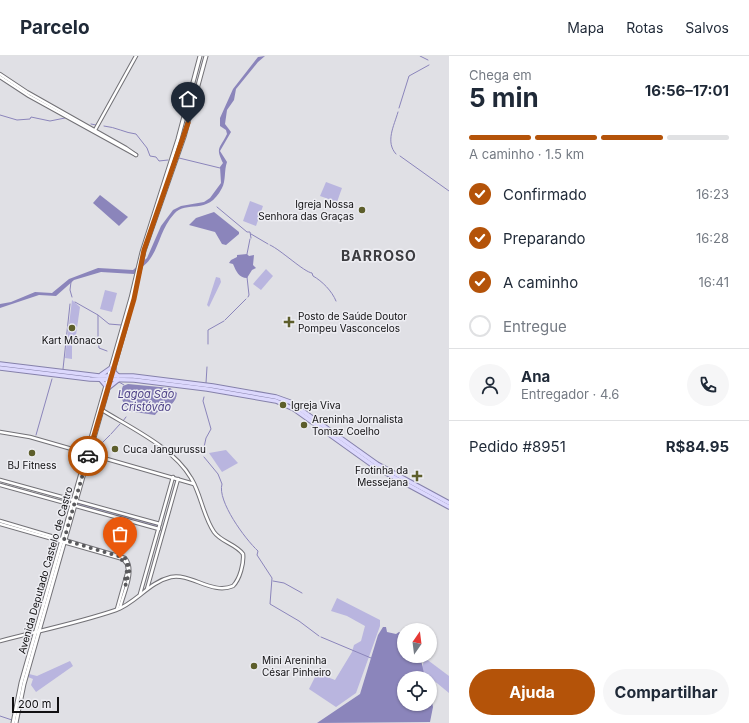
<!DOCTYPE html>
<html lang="pt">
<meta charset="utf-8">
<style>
body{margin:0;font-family:Inter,sans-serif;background:#f6f6f7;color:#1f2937;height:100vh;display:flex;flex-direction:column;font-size:15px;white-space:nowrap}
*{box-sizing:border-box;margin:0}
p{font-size:13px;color:#747a83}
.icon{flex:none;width:22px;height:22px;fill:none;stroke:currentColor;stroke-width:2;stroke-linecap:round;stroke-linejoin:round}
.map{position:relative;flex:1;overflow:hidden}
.side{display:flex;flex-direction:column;background:#fff;width:300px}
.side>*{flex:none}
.needle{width:26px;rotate:14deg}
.tools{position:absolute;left:397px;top:567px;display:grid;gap:8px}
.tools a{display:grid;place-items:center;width:40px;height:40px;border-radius:50%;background:#fff;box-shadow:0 1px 3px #0004;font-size:20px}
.scale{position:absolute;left:12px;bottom:10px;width:47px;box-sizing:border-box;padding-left:4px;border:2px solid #111012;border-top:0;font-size:11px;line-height:14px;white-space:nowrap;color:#111012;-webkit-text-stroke:3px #ededf2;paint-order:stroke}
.pin{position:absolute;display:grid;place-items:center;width:34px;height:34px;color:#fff;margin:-41px -17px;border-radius:50% 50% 50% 0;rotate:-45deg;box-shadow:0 0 4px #0007}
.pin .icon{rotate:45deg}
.courier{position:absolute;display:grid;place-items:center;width:40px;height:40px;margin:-20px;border:3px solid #b45309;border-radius:50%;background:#fff;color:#222;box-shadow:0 1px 5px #0007}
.summary em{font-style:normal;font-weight:700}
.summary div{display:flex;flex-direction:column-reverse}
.summary{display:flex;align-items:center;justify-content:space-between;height:68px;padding:0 20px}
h1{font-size:26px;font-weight:700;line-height:30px}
.bar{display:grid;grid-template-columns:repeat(4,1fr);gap:6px 4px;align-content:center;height:48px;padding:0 20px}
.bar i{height:5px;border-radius:3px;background:#e0e1e3}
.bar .selected{background:#b45309}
.bar p{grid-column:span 4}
.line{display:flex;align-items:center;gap:10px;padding:0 20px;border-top:1px solid #e0e1e3}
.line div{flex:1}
.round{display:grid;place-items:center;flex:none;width:42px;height:42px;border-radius:21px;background:#f6f6f7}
ol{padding:0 20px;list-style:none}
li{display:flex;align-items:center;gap:12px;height:44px}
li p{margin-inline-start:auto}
li .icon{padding:4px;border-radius:50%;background:#b45309;color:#fff;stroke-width:4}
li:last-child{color:#747a83}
li i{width:22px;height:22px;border:2px solid #e0e1e3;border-radius:50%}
.button{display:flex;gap:8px;margin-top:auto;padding:8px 20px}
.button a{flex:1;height:46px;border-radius:24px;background:#b45309;color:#fff;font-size:16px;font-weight:700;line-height:46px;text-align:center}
.button a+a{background:#f6f6f7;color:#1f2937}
header{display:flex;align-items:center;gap:24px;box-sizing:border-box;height:56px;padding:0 20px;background:#fff;border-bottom:1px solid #e0e1e3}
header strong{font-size:19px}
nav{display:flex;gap:22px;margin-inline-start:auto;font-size:14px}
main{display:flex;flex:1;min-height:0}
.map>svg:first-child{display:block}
</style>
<header>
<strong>Parcelo</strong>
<nav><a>Mapa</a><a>Rotas</a><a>Salvos</a></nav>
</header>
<main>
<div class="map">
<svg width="449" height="667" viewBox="0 0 449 667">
<rect width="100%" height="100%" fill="#e0e0e5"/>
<!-- green -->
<g fill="#b9b5df">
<polygon points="326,126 342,132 337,146 320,140"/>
<polygon points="250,145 263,150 256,170 243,165"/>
<polygon points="266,213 273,220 261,234 253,228"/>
<polygon points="216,221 220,222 221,226 209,251 207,249"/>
<polygon points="105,234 117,237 112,256 100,253"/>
<polygon points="72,244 80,251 75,286 72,289 72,303 65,302"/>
<polygon points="226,394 238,407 222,416 209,397"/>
<polygon points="77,445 159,468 158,472 76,448"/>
<polygon points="337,542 380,564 380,570 356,637 336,651 309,633 317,617 335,624 352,596 354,589 361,585 365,570 347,560 331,555"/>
<polygon points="425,602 449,620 449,637 421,614"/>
<polygon points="70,605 73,610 36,636 31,629 33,623 28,621 29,618 37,620"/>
</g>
<!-- water -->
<g fill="#8b85bb">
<path d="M265 0 258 6 236 33 234 44 227 54 225 68 231 76 220 95 227 106C224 114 226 125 222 132 207 161 187 143 174 158 161 172 160 189 150 203 146 209 139 213 134 218L101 216 74 224 56 240 39 239 0 252V248L11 246 35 236 52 237 69 223 98 212 133 214 147 202 161 170 173 154 181 150 204 146 210 142 221 127 220 111 223 107C215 91 220 93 227 78L226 74 220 70V62L233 33 258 1Z"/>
<polygon points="100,139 128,161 119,170 93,147"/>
<polygon points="214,156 239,176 239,178 226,189 222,188 215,176 189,169 196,162"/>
<path d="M247 198 249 200 254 199 253 209 256 212 252 214 247 222C239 222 236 215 233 208L229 207 231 204 237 201V199Z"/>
<path d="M128 328 170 332 177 337C175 353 162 349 155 359L128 355C124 346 118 341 123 330Z"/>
<polygon points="383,571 386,571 387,576 396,578 399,576 404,579 404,600 420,600 419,603 421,604 425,622 404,622 404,648 430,648 430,637 433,651 430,666 317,667 360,638 378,579"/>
</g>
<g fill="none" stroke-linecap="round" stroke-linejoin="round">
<!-- stream -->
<g stroke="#8b85bb" stroke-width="1">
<polyline points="420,0 428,4"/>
<polyline points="399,52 409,20 429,9"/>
<polyline points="0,59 17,64 30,63 31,61 50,65 65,62"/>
<polyline points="91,68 96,69"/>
<path d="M104 70C116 71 125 77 136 78L147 92 150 100 156 101 159 105 168 104"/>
<path d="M396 98C385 86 394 70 398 56"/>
<polyline points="400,100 449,135"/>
<polyline points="179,102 220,112"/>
<polyline points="217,151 247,176 250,176 251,182"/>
<polyline points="251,178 268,188"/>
<path d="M270 189C281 194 304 216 312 217L313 220C322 225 332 235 336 245"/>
<polyline points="247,198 250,183"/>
<polyline points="247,221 249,239 248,241"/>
<polyline points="71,226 70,234 72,241"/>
<polyline points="75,246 98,259 98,280"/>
<polyline points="98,259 109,268 121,269"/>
<polyline points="225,264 246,243"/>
<polyline points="98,281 99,292 107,295"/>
<polyline points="208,288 208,274 224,265"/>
<polyline points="63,313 70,248"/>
<polyline points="119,326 124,329"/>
<polyline points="206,327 207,311"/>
<polyline points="123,365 126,361"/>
<polyline points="111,378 120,368"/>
<polyline points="36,379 52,323"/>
<polyline points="94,395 110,379"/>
<polyline points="203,396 206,382 211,373 203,345 204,341"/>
<path d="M204 401 218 418 222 428C217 445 245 483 258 495L257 499 272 522 270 548 299 565 319 580"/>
<polyline points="273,525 284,527 302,537"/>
<polyline points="321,581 371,602"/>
<polyline points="0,660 12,664"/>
</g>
<defs>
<g id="tertiary">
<polyline points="0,18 27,36 126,92 136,99"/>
<polyline points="0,21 29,40 136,99"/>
<polyline points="95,74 136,0"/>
<polyline points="0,376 30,381 194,428"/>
<polyline points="0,424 160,468"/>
<polyline points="0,429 159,473"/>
<path d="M0 465 125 502C136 514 123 538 120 552"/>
<polyline points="0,468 123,503 127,508 128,514 117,553"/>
<polyline points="147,533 178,423"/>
<polyline points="140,538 173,421"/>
<path d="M0 585C38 575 78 567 116 554 136 547 149 526 171 521 191 517 212 539 233 530 240 523 244 507 243 498 236 488 221 486 214 476 203 460 201 438 191 422 174 392 131 372 102 354"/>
</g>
<g id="secondary">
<polyline points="13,667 21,627 131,242 142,196 178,83 200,0"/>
<polyline points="16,667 24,628 127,266 144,195 184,81 206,0"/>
</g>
<g id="primary">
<polyline points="0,308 99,320 133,320 213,330 276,341 290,346 377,408 449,447"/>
<polyline points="0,312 90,323 134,324 207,333 276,345 294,353 375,411 449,451"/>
<polyline points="114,313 114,316 118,320"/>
<polyline points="101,319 111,312"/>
<polyline points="101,324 106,330"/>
<polyline points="108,332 118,324"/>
</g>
</defs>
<!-- tertiary casing -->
<use href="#tertiary" stroke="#727176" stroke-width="4.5"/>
<!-- secondary casing -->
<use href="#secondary" stroke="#727176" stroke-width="5"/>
<!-- primary casing -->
<use href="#primary" stroke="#8581aa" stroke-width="5.5"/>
<!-- tertiary -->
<use href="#tertiary" stroke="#fff" stroke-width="2.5"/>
<!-- secondary -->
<use href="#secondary" stroke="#fff" stroke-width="3"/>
<!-- primary -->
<use href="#primary" stroke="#dcd8fd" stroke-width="3.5"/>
</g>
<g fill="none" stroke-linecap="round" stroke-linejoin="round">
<!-- done -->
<polyline stroke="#59595c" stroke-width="4" stroke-dasharray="0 7.2" points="88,400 64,484 125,502 130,512 126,529 124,528 128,510 120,502"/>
<!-- route -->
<polyline stroke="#b45309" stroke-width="5" points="88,400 134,243 144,194 188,67"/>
</g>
<!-- markers -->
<g fill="#5d5e2b" stroke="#ededf2" stroke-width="1.5">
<circle cx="362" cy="154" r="4"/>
<path d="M287 260h4v4h4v4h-4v4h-4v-4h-4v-4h4z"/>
<circle cx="72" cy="272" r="4"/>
<circle cx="283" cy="349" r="4"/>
<circle cx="304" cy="369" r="4"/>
<circle cx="115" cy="393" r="4"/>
<circle cx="32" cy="397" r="4"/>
<path d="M415 414h4v4h4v4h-4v4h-4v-4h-4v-4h4z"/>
<circle cx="254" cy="610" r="4"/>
</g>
<g text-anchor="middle" stroke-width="3" stroke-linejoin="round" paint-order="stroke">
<!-- poi labels -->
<g font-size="10" fill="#111012" stroke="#ededf2" text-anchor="start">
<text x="354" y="152" text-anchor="end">Igreja Nossa<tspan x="354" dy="12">Senhora das Graças</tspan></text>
<text x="298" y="264">Posto de Saúde Doutor<tspan x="298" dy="12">Pompeu Vasconcelos</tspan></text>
<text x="72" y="288" text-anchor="middle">Kart Mônaco</text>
<text x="291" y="353">Igreja Viva</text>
<text x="312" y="367">Areninha Jornalista<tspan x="312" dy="12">Tomaz Coelho</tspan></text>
<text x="123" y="397">Cuca Jangurussu</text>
<text x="32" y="413" text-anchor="middle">BJ Fitness</text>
<text x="408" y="418" text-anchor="end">Frotinha da<tspan x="408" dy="12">Messejana</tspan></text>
<text x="262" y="608">Mini Areninha<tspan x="262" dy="12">César Pinheiro</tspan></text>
</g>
<!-- street labels -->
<g font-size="10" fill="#111012" stroke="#ededf2">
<text transform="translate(45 514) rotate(-74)" y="4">Avenida Deputado Castelo de Castro</text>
</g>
<!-- water labels -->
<g font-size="11" font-style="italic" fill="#4e4287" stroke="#ededf2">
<text x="146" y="342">Lagoa São<tspan x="146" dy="13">Cristóvão</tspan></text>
</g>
<!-- district labels -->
<g font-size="14" font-weight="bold" letter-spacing="1" fill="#3c3c40" stroke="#ededf2">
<text x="379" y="205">BARROSO</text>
</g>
</g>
</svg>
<div class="tools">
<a><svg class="needle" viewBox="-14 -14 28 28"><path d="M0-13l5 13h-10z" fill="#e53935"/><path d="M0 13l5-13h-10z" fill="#747a83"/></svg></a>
<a><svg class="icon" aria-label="locate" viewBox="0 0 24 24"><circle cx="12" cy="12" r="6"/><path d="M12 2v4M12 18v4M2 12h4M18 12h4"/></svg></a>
</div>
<div class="scale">200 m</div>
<div class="pin" style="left:120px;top:502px;background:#ea580c"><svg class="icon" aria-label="bag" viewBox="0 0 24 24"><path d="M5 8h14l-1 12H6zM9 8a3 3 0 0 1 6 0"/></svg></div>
<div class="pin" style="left:188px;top:67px;background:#1f2937"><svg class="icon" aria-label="home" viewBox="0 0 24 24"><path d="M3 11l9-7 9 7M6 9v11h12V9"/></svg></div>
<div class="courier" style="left:88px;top:400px"><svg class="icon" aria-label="car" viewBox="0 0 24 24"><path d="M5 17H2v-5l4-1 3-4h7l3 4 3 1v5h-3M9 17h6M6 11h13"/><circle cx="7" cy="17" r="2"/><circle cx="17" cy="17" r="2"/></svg></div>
</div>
<section class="side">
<div class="summary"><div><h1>5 min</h1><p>Chega em</p></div><em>16:56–17:01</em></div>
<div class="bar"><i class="selected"></i><i class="selected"></i><i class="selected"></i><i></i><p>A caminho · 1.5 km</p></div>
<ol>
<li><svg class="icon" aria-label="check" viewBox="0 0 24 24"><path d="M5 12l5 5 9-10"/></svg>Confirmado<p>16:23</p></li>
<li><svg class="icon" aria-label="check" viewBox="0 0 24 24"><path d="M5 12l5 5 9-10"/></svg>Preparando<p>16:28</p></li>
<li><svg class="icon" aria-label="check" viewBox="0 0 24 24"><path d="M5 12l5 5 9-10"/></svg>A caminho<p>16:41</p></li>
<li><i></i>Entregue</li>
</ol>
<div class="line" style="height:72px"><a class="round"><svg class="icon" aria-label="person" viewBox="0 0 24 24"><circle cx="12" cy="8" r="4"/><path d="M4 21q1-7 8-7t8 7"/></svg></a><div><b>Ana</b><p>Entregador · 4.6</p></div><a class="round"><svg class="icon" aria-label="phone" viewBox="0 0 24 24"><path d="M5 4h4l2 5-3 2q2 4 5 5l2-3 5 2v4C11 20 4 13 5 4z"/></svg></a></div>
<div class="line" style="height:52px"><div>Pedido #8951</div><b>R$84.95</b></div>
<div class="button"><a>Ajuda</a><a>Compartilhar</a></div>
</section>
</main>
